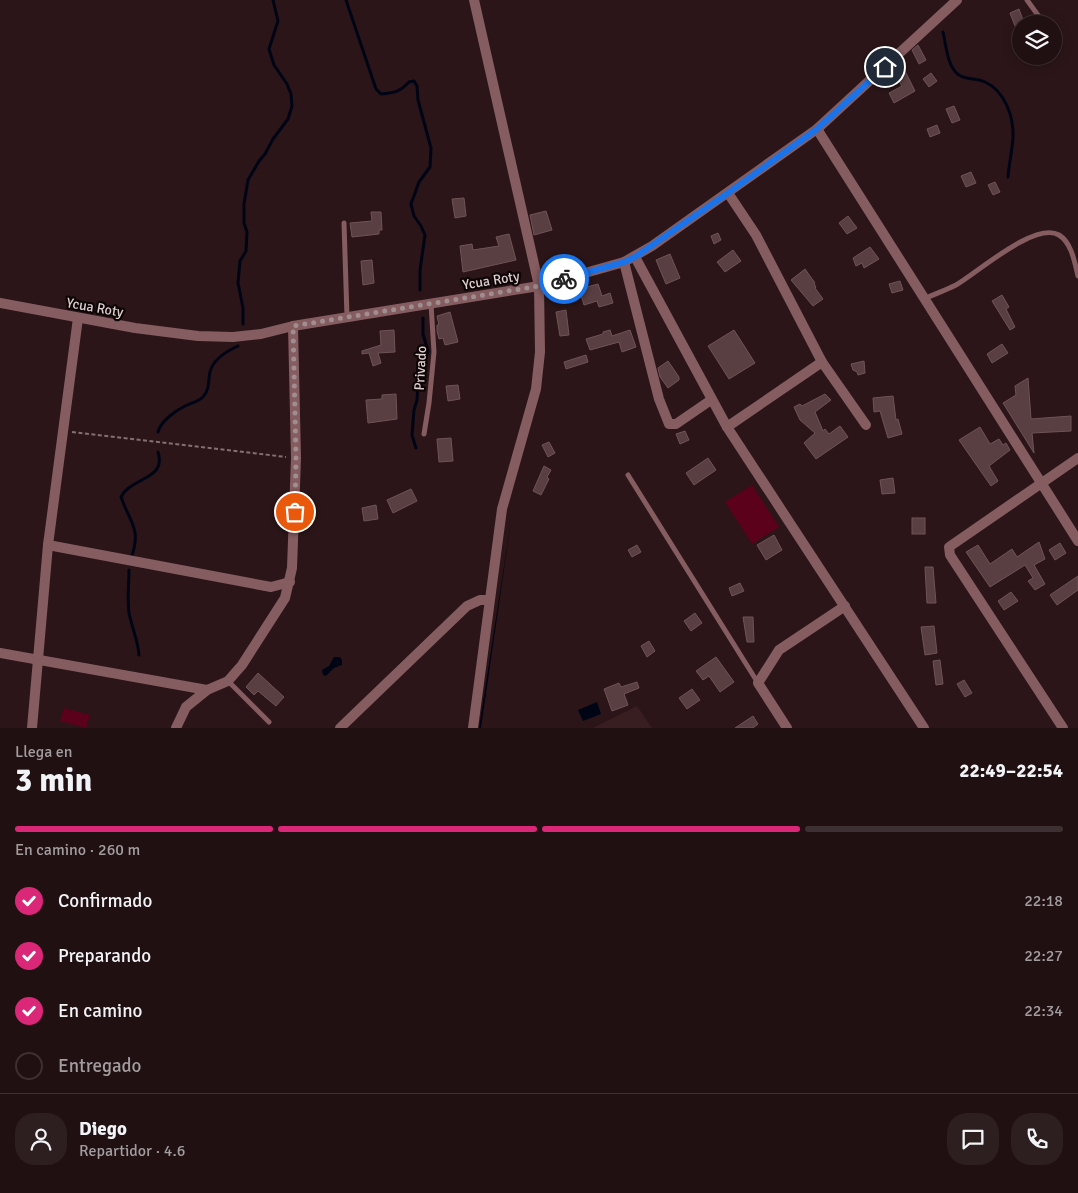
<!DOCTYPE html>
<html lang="es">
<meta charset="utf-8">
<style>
body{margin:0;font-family:Signika,sans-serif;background:#2d1e20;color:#f1f3f6;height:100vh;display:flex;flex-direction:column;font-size:19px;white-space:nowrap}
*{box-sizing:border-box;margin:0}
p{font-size:16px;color:#a29d9f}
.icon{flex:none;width:28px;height:28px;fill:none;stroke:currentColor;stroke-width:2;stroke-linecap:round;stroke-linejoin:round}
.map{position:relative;height:728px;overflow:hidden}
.drawer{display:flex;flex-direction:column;background:#201012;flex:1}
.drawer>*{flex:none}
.controls{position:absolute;left:1012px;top:15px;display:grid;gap:10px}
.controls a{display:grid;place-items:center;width:50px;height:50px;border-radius:50%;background:#201012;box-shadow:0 2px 12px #0003,0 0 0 1px #3d3032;font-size:25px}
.pin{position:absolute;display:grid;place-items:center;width:42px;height:42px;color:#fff;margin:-21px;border:2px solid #fff;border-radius:50%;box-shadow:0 1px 5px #0007}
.courier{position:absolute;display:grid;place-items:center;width:50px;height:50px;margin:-25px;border:4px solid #1a73e8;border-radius:50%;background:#fff;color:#222;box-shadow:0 1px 6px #0007}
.head em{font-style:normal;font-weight:700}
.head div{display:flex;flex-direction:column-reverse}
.head{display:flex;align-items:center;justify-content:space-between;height:85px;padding:0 15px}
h1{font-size:32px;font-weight:700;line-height:38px}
.bar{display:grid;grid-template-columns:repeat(4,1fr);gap:8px 5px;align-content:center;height:60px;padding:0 15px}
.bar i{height:6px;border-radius:4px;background:#3d3032}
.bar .on{background:#db2777}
.bar p{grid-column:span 4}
.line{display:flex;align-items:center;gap:12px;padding:0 15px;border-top:1px solid #3d3032}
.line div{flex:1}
.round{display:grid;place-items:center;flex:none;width:52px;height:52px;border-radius:20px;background:#2d1e20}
ol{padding:0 15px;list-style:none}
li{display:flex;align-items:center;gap:15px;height:55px}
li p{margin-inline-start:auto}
li .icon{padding:5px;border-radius:50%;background:#db2777;color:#fff;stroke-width:4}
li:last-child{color:#a29d9f}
li i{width:28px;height:28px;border:2px solid #3d3032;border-radius:50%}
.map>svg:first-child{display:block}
</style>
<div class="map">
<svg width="1078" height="728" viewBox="0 0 1078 728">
<rect width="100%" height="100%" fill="#2b1518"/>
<!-- built -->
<polygon fill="#391e21" points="637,706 652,728 593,728"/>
<!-- green -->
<g fill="#5b011c">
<polygon points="752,485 779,527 752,544 725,502"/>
<polygon points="64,708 90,715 86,728 60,721"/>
</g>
<!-- water -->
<g fill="#000515">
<polygon points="511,521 481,728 479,728"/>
<polygon points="334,657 340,657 342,660 342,665 334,668 326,676 323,675 322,670 329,666"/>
<polygon points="597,702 601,714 583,721 578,710"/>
</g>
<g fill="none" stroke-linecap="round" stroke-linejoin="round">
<!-- stream -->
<g stroke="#000515" stroke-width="3">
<path d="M346 0 376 89 381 94C394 93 400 92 409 82L414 81 417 86 418 100 431 148 430 167 419 182 411 204 414 216 421 226 425 235 420 270V290"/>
<path d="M943 32C946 44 947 67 959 75 966 80 977 78 985 82 1005 91 1014 117 1013 138 1012 151 1009 164 1008 177"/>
<polyline points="243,324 243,308 238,283 240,261 246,251 247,232 244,223 244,204 248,180 259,161 265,154 273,139 288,119 292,106 291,94 287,84 274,65 269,49 278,21 273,0"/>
<path d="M158 432C161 421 175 411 185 406 191 403 198 402 203 397 210 389 208 381 210 372 213 359 227 351 238 346"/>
<polyline points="416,448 412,435 414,410 417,400 418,382 428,351 423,334 423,318"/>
<path d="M131 558C142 529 130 523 121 497 131 477 167 480 158 452"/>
<path d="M129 570C129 584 127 599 129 613 132 628 138 640 139 655"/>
</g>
</g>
<!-- building -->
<g fill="#593f42" stroke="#6f5456">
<polygon points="1019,9 1024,23 1015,26 1010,13"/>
<polygon points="918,45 926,60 919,64 912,50"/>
<polygon points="905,71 915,91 894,103 889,93 902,86 896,76"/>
<polygon points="931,73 937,81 929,87 923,79"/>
<polygon points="954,106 960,120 952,123 946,109"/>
<polygon points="937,125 940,133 930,137 927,129"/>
<polygon points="971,172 976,183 966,187 961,176"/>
<polygon points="995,182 1000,192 993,195 988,185"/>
<polygon points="464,198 466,216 455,218 452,199"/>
<polygon points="546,211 552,230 534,235 530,215"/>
<polygon points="371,212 381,212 382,230 379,230 379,234 352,237 350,223 372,221"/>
<polygon points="848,216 857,228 847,234 839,223"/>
<polygon points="718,233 721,240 714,244 711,236"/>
<polygon points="509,234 516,260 463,272 460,246 472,244 473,250 499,246 496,237"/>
<polygon points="870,247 879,259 864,268 862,263 856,266 853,258"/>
<polygon points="733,250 741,261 725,272 717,262"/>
<polygon points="670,254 680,278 666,284 656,260"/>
<polygon points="372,260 374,283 363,285 361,261"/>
<polygon points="805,269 815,283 814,284 816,287 815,288 823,299 813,306 791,280"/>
<polygon points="900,281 903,290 892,293 889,284"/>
<polygon points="598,284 602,296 610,293 613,303 599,307 597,301 584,305 579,289"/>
<polygon points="1002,295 1009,307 1006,309 1015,327 1010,330 992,301"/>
<polygon points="566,310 569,335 560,336 556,312"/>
<polygon points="450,312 458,342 445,345 443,338 439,339 437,331 437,325 439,325 437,316"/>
<polygon points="394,330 395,352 378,353 381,363 373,366 369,353 362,354 362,351 381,345 380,331"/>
<polygon points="610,330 612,336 630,330 636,347 622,352 619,342 590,350 586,339 603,334 603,332"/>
<polygon points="734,330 755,363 729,379 708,346"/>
<polygon points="1002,344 1008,353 992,363 987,354"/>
<polygon points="586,355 588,362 566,369 564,362"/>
<polygon points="668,361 679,377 679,380 668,388 660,377 658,368"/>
<polygon points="864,361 865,373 858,375 857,372 853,370 851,364"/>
<polygon points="1028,378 1031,419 1071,416 1071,431 1032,433 1034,453 1003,403 1016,395 1015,386"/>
<polygon points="458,385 460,399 448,401 446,386"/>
<polygon points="396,394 397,419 368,423 366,400 382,399 382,395"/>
<polygon points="825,394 831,400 815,412 823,431 825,429 829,434 840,426 848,437 816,459 804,443 815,433 800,420 794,407 800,404 802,406"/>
<polygon points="893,396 896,420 898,419 902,434 888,438 880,411 874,412 873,398"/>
<polygon points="980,427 990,444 999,439 1003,445 1006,443 1010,450 989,466 998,481 991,486 959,440"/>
<polygon points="685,431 689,440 680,444 676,434"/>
<polygon points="451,438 453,461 439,462 437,439"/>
<polygon points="549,442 555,453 548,457 542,445"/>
<polygon points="708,458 716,470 694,485 686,473"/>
<polygon points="544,466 551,470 547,477 549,479 541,495 533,491"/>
<polygon points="893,478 895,493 882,494 880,480"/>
<polygon points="411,489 417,501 393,513 387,500"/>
<polygon points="376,505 378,519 364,521 362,508"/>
<rect x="912" y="518" width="13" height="16"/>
<polygon points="774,535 782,550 766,560 757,545"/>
<polygon points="1039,542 1045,559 1034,565 1045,584 1035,590 1028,581 1033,578 1025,565 990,587 966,552 978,545 990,564 1012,549 1017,557"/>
<polygon points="1060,543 1066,553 1055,560 1049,550"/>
<polygon points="637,545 641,552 632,557 628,550"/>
<polygon points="925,567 933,567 936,603 927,603"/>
<polygon points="1078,576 1078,590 1057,605 1050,595"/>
<polygon points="740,583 744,591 732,596 729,588"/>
<polygon points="1011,592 1018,601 1004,610 998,601"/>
<polygon points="695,613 702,623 691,631 684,621"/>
<polygon points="743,617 753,617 754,642 747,642"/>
<polygon points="934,626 937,653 925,655 921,627"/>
<polygon points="649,641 655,651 647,657 641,646"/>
<polygon points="716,657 734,682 720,692 709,676 703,680 696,671"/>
<polygon points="940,660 943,684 936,685 933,661"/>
<polygon points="258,673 284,697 276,706 258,691 254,695 246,687"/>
<polygon points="964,680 972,693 965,697 957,684"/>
<polygon points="637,682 639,688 624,694 628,705 612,711 604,689 619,683 621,687"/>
<polygon points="692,689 700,700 687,709 679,698"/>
<polygon points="753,716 758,724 753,728 735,728"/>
</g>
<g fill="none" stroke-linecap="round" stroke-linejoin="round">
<!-- path -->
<polyline stroke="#837072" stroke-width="2" stroke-dasharray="4 2.5" stroke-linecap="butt" points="72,432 286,457"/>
<!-- service -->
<g stroke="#855c60" stroke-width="5">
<polyline points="1027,0 1040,18"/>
<polyline points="344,223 347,317"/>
<path d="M924 299C935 294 946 290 956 285 977 273 1035 221 1059 235 1072 243 1075 264 1078 276"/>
<polyline points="424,434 429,403 434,352 431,304"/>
<polyline points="628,475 758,683"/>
<polyline points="228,681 269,722"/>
</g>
<!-- minor -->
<g stroke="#855c60" stroke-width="10">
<polyline points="817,129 1078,541"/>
<polyline points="728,193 756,235 822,362 866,425"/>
<polyline points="635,257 727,427 924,728"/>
<polyline points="624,262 659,399 669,424 676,424 711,400"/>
<polyline points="0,303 135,328 198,336 233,337 261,334 293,326 539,286 474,0"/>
<polyline points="727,427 822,362"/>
<polyline points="48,545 271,587 290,582"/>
<polyline points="0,653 207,690"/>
<polyline points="32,728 48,545 78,318"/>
<polyline points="176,728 186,707 207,690 228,681 242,665 285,598 292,568 296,458 293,326"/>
<polyline points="340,728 467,606 480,600 489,600"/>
<polyline points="787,728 758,683 779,650 845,606"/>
<polyline points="1063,728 950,555 949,547 1078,458"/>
</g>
<!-- tertiary -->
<polyline stroke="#855c60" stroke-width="10" points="473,728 502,509 536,389 540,352 539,286 624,262 652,246 817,129 957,0"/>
</g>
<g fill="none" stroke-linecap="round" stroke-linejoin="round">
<!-- done -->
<polyline stroke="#9f8d8f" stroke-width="5" stroke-dasharray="0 9" points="295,512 296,458 293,326 539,286 564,279"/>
<!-- route -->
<polyline stroke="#1a73e8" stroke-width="6" points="564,279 624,262 635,257 728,193 817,129 885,67"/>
</g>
<g text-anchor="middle" stroke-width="4.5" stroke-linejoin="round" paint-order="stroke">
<!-- street labels -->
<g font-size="14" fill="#dececf" stroke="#0d0505">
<text transform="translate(491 280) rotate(-9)" y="5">Ycua Roty</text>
<text transform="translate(95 307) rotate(10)" y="5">Ycua Roty</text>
<text transform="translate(420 368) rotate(-87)" y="5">Privado</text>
</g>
</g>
</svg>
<div class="controls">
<a><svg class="icon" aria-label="layers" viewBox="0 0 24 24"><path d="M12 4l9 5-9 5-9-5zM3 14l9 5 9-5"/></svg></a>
</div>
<div class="pin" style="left:295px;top:512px;background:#ea580c"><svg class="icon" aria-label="bag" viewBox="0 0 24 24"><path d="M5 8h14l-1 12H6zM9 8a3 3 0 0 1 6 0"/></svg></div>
<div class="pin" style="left:885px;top:67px;background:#1f2937"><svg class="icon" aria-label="home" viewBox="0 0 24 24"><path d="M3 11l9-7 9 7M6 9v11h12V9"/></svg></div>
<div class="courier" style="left:564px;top:279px"><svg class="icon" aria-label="bike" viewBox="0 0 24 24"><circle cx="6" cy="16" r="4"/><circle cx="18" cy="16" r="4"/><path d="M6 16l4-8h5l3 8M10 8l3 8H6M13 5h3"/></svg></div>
</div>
<section class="drawer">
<div class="head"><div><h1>3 min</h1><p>Llega en</p></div><em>22:49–22:54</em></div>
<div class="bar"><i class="on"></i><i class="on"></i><i class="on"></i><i></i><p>En camino · 260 m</p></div>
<ol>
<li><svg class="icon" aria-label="check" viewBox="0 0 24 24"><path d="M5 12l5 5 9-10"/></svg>Confirmado<p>22:18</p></li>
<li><svg class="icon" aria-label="check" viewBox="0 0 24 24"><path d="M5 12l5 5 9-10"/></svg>Preparando<p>22:27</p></li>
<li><svg class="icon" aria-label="check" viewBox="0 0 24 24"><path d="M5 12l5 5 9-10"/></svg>En camino<p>22:34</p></li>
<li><i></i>Entregado</li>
</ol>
<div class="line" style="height:90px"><a class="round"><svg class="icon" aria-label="person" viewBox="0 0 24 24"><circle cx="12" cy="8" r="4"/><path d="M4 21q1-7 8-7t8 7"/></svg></a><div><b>Diego</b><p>Repartidor · 4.6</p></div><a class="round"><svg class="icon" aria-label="chat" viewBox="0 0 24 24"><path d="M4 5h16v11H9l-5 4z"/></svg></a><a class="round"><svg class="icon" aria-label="phone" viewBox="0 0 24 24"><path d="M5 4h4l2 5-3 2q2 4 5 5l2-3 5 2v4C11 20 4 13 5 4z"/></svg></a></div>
</section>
